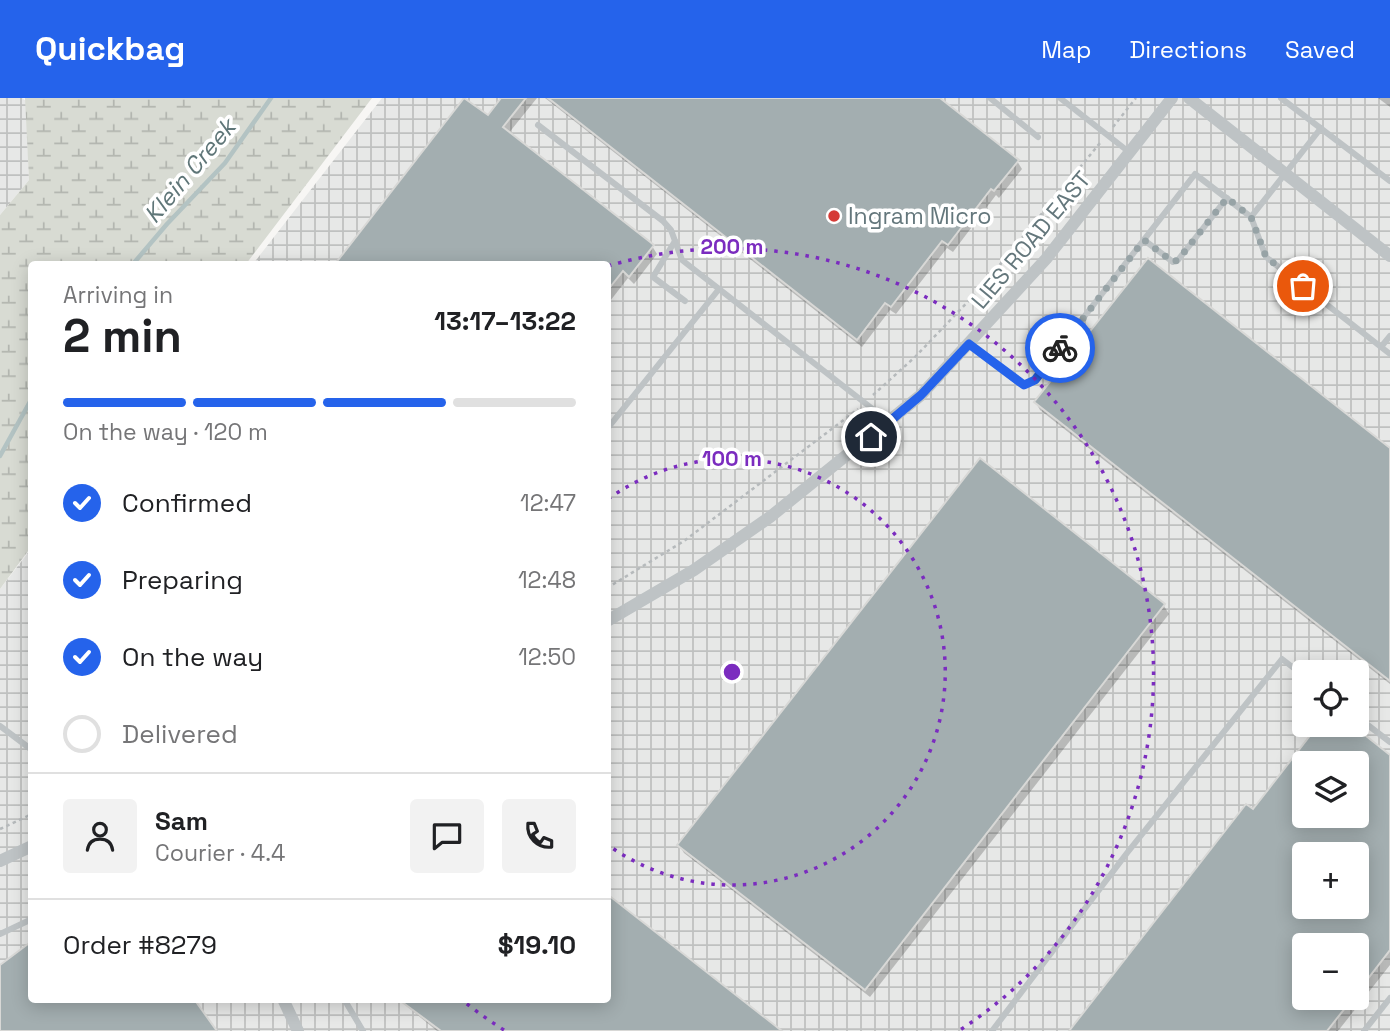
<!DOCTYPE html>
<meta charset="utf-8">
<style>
body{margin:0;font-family:"Space Grotesk",sans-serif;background:#f2f2f2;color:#202124;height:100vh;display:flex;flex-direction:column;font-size:26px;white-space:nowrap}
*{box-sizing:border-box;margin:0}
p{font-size:23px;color:#757577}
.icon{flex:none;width:38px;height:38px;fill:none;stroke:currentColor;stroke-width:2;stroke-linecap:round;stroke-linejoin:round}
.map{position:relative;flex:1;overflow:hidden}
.details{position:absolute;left:28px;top:163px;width:583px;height:742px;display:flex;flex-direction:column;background:#fff;border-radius:7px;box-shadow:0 4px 18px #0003}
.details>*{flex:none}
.buttons{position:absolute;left:1292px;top:562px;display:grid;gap:14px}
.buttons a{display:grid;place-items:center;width:77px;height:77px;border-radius:7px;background:#fff;box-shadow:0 4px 18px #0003;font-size:35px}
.pin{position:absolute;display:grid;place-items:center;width:60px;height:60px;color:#fff;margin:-30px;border:4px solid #fff;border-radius:50%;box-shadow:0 2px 7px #0007}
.courier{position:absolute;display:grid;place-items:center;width:70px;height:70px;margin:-35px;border:5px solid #2563eb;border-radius:50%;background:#fff;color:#222;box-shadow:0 2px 9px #0007}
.head em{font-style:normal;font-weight:600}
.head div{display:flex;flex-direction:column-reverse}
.head{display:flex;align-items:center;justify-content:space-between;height:119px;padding:0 35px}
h1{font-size:46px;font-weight:600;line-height:52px}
.bar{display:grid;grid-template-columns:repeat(4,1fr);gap:10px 7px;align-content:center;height:84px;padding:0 35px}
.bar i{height:9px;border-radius:5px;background:#e0e0e0}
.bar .active{background:#2563eb}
.bar p{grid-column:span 4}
.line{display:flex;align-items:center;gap:18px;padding:0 35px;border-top:2px solid #e0e0e0}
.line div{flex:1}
.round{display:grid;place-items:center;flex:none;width:74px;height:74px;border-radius:7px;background:#f2f2f2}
ol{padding:0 35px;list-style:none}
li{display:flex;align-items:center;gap:21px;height:77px}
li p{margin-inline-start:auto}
li .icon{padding:7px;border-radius:50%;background:#2563eb;color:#fff;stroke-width:4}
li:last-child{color:#757577}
li i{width:38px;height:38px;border:4px solid #e0e0e0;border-radius:50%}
header{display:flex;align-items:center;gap:42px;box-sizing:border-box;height:98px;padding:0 35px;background:#2563eb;color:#fff}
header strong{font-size:33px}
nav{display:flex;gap:38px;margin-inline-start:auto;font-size:24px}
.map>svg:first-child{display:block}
</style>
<header>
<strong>Quickbag</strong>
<nav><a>Map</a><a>Directions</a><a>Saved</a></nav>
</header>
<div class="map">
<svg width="1390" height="933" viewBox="0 0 1390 933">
<defs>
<pattern id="industrial-grid" width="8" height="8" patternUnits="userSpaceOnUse" patternTransform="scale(1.75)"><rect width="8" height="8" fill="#e7e8e7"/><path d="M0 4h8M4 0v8" fill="none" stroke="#bfc1c0"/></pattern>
<pattern id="wetland-marsh" width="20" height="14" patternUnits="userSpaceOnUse" patternTransform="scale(1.75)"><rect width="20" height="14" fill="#d8dbd3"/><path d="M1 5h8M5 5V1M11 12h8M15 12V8" fill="none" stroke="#b3b6b0"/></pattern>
</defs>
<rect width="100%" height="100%" fill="#f7f6f4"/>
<!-- industrial -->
<g fill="url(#industrial-grid)" fill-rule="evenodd">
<polygon points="0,0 22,0 26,3 29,82 0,117"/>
<path d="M382 0H1390V933H0V491L31 451 32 901H607V166H253ZM1304 574H1356V626H1304ZM1304 665H1356V718H1304ZM1304 756H1356V808H1304ZM1304 847H1356V900H1304Z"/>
</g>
<!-- wetland -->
<polygon fill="url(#wetland-marsh)" points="25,0 372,0 246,166 32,166 31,449 0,491 0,117 29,82"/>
<!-- shadow -->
<g fill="#0003" fill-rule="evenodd">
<polygon points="503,0 537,0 508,36 652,148 657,156 634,186 628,180 607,207 607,166 337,166 465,1 488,19"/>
<polygon points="545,0 937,0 1017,63 1022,71 999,100 996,97 953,154 947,150 896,216 890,212 862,249"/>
<polygon points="1378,0 1390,0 1390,9"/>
<polygon points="1036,305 1390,353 1390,586 1040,312"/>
<polygon points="980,363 1164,508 1169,516 870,899 684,755 679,747"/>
<path d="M1321 626 1390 659V867L1338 933H1071L1253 713ZM1304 665H1356V718H1304ZM1304 756H1356V808H1304ZM1304 847H1356V900H1304Z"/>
<polygon points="398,901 607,901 780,933 437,933"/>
</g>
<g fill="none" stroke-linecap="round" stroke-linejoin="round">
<!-- stream -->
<g stroke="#b3c3c3" stroke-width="4.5">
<polyline points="133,166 167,126 225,65 271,0"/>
<polyline points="0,358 32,300"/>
</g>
</g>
<!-- building -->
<g fill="#a3aeb0" stroke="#d8d8d6" stroke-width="2" fill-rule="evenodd">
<polygon points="464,0 488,17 501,0 526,0 503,29 654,147 629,179 623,173 607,193 607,166 335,166"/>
<polygon points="548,0 940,0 1019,62 994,93 991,91 948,147 942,143 891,209 885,205 857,242"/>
<polygon points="1148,160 1390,350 1390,583 1034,304"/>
<polygon points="980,360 1165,506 865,892 677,747"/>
<path d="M1319 626H1351L1390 657V852L1356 896V847H1304V900H1353L1327 933H1069L1246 706 1253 711ZM1304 665H1356V718H1304ZM1304 756H1356V808H1304Z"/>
<polygon points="607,796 782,933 441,933 398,901 607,901"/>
<polygon points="32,843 32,901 194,901 217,933 0,933 0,867"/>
</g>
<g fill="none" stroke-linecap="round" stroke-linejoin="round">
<!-- path -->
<g stroke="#b6babc" stroke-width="2.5" stroke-dasharray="3.5 3.5" stroke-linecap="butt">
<polyline points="1113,29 1136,0"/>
<polyline points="873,297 915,259 979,192 1100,45"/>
<polyline points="607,490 684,443 858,311"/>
<polyline points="0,731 32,716"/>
</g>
<!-- lane -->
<g stroke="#bec3c5" stroke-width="6">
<polyline points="990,0 1038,39"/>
<polyline points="1060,0 1129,54"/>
<polyline points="1281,0 1390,83"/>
<polyline points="538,27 663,123 671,132 682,162 888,323"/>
<polyline points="1251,119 1266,159 1381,249"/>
<polyline points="1144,142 1173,164 1178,162 1227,100"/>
<polyline points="675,143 653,179 685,203"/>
<polyline points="1390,238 1381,249 1390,256"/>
<polyline points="969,246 1019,285 1028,287 1035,282 1195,76 1251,119 1321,30"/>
<polyline points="607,331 719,191"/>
<polyline points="1356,618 1390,644"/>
<polyline points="0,628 32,652"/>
<polyline points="0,836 32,821"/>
<polyline points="344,901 363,933"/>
<polyline points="992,933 1127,755 1282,561 1304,578"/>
<polyline points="1364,933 1390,900"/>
</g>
<!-- street -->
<g stroke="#bec3c5" stroke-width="12">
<polyline points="1189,0 1390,158"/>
<polyline points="607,523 694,472 770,419 921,297 1046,161 1172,0"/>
<polyline points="0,763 32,748"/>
<polyline points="283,901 298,933"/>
</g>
</g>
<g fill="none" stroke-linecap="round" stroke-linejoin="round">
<!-- done -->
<polyline stroke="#97a3a6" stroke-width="7" stroke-dasharray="0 12.6" points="1060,250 1144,142 1173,164 1178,162 1227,100 1251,119 1266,159 1303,188"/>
<!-- route -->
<polyline stroke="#2563eb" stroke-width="9" points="871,339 921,297 969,246 1024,287 1035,282 1060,250"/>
</g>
<!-- distance rings -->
<g fill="none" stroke="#7b2cbf" stroke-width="3.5" stroke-dasharray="3.5 7">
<path d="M608 401A213 213 0 1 1 608 747"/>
<path d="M504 932A425 425 0 0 1 462 902M608 168A425 425 0 0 1 960 932"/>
</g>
<!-- markers -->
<circle fill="#d53b36" stroke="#fff" stroke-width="2.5" cx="834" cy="118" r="7"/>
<g text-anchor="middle" stroke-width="7" stroke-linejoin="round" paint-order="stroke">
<!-- poi labels -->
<g font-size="23" fill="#64777c" stroke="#fff" text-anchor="start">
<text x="848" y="126">Ingram Micro</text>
</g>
<!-- street labels -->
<g font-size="23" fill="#64777c" stroke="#fff">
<text transform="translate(1031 142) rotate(-50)" y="8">LIES ROAD EAST</text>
</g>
<!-- water labels -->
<g font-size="24" font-style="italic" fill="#5f7678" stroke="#fff">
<text transform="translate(190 73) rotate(-50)" y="8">Klein Creek</text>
</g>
</g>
<circle cx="732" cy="574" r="10" fill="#7b2cbf" stroke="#fff" stroke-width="3.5"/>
<g font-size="21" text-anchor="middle" font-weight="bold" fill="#7b2cbf" stroke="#fff" stroke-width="7" stroke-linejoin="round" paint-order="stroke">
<text x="732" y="156">200 m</text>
<text x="732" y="368">100 m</text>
</g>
</svg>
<div class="buttons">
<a><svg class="icon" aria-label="locate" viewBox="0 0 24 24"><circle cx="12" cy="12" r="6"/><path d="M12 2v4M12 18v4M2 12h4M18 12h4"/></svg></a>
<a><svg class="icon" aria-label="layers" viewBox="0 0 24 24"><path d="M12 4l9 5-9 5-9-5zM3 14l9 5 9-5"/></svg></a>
<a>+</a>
<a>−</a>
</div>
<div class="pin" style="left:1303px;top:188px;background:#ea580c"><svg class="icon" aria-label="bag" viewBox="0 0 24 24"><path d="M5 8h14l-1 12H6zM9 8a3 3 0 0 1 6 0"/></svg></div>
<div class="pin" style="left:871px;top:339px;background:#1f2937"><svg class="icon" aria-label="home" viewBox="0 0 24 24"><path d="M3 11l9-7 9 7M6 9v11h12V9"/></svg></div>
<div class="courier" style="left:1060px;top:250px"><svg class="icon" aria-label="bike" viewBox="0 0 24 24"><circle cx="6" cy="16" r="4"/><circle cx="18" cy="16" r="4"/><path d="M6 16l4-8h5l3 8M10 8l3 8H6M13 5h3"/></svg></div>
<section class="details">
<div class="head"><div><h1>2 min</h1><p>Arriving in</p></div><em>13:17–13:22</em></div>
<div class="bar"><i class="active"></i><i class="active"></i><i class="active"></i><i></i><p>On the way · 120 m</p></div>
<ol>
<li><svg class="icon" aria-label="check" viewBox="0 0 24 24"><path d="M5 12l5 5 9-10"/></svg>Confirmed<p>12:47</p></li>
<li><svg class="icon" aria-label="check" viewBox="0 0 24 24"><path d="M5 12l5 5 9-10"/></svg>Preparing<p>12:48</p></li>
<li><svg class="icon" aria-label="check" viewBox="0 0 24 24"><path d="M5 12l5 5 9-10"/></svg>On the way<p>12:50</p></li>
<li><i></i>Delivered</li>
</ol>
<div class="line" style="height:126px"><a class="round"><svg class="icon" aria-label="person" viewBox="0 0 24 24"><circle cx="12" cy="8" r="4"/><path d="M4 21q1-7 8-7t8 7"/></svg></a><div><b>Sam</b><p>Courier · 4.4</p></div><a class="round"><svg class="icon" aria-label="chat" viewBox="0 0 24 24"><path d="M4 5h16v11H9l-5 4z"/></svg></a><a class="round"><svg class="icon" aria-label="phone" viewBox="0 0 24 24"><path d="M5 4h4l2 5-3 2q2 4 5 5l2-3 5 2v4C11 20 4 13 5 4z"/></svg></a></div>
<div class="line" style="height:91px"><div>Order #8279</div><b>$19.10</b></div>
</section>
</div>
